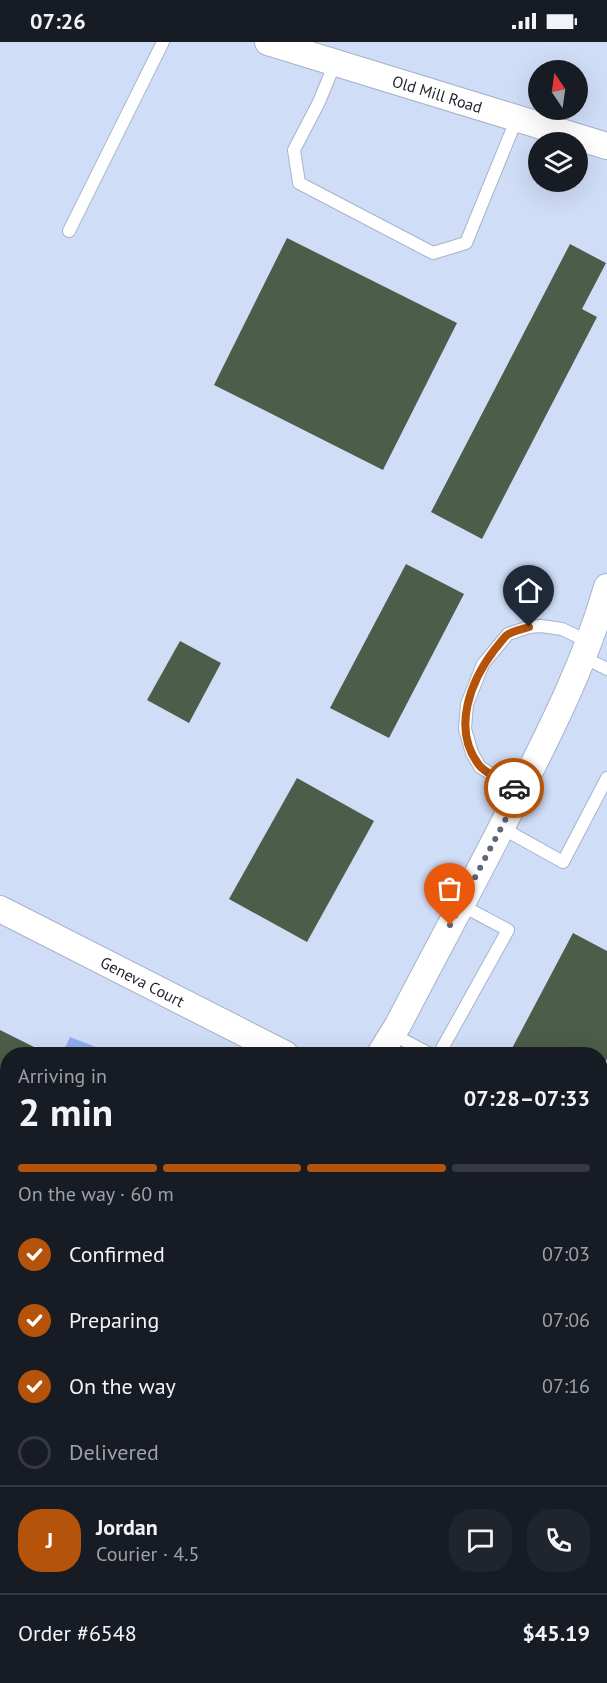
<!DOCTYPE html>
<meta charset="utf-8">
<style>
body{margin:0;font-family:"PT Sans",sans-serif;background:#20242c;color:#f1f3f6;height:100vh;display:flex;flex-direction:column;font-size:22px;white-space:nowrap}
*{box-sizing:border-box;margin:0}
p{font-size:20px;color:#9ea1a6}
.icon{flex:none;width:33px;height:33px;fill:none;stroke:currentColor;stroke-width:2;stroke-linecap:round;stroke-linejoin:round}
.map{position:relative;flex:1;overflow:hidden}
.side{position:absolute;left:0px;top:1005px;width:608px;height:636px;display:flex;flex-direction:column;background:#171b24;border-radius:24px 24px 0 0;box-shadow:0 6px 24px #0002}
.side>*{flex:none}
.needle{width:39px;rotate:347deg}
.fabs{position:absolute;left:528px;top:18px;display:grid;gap:12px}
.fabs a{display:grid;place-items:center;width:60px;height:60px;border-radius:50%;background:#171b24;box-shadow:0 6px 24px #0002;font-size:30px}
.pin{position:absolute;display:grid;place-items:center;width:51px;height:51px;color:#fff;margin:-62px -26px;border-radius:50% 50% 50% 0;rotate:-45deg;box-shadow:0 0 6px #0007}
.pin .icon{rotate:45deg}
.courier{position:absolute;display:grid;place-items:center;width:60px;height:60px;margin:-30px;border:4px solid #b45309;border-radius:50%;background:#fff;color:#222;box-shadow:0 2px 8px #0007}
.overview em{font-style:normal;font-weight:700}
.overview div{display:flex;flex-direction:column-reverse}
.overview{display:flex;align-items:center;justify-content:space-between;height:102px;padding:0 18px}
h1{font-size:39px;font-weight:700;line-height:45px}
.bar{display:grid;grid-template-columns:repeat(4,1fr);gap:9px 6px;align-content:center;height:72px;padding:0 18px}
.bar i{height:8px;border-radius:4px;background:#363941}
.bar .active{background:#b45309}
.bar p{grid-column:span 4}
.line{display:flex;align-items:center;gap:15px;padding:0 18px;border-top:2px solid #363941}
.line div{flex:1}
.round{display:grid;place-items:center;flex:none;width:63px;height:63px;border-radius:24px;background:#20242c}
ol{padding:0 18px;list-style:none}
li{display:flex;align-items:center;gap:18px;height:66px}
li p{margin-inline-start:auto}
li .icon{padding:6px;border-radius:50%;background:#b45309;color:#fff;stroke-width:4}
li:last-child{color:#9ea1a6}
li i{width:33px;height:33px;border:3px solid #363941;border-radius:50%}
.status{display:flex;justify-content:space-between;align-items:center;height:42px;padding:0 30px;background:#171b24;direction:ltr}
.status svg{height:16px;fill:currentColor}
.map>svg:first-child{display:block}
</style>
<div class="status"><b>07:26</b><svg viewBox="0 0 49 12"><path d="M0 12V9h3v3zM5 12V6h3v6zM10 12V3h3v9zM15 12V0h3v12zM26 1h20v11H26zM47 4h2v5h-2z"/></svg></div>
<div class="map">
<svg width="607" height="1641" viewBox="0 0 607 1641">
<rect width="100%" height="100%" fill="#dfe9fe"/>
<!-- built -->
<path fill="#d0ddf7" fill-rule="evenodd" d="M0 0H607V1641H123L112 1634H600V1012H8L7 1566 0 1561ZM538 28H578V68H538ZM538 100H578V140H538Z"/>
<!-- forest -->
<g fill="#8fafef">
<polygon points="70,995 114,1012 62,1012"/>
<polygon points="7,1101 7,1223 0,1219 0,1104"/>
<polygon points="43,1634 112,1634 123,1641 50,1641"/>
</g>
<!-- building -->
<g fill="#4c5d49">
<polygon points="287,196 457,281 383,428 214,343"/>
<polygon points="570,202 606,221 582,267 597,275 482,497 431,470"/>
<polygon points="406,522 464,552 389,696 330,666"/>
<polygon points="180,599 221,621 189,681 147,658"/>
<polygon points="297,736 374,779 307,900 229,857"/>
<polygon points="573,891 607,909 607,1017 600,1030 600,1012 509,1012"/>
<polygon points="0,988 48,1012 8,1012 6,1092 0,1089"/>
<polygon points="607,1126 607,1306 600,1303 600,1139"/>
<polygon points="600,1617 607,1623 607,1641 460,1641 451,1634 600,1634"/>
</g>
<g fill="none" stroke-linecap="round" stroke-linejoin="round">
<defs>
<g id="lane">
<polyline points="335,21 319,60 294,108 299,141 433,211 466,201 517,76"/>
<polyline points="69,189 163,0"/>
<polyline points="583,615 607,627"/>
<polyline points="520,750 480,725 472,711 465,687 467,662 483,622 508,592 529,585 541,584 562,587 589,600"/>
<polyline points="502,786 563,820 607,736"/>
<polyline points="392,992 430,1012"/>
<polyline points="439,1012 508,888 461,863"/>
<polyline points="0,1335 8,1326"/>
<polyline points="600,1514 607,1517"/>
<polyline points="388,1634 397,1641"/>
<polyline points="232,1641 237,1634"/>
</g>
<g id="street">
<path id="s1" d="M268 0 607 104"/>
<path id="s2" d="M0 867 285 1012"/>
<path d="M380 1012 398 983C438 906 480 829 519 751 553 684 586 618 607 545"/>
</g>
</defs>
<!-- lane casing -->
<use href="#lane" stroke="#a6b3cb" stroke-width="14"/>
<!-- street casing -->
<use href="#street" stroke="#a6b3cb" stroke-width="28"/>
<!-- lane -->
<use href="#lane" stroke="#fff" stroke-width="12"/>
<!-- street -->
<use href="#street" stroke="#fff" stroke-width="26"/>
</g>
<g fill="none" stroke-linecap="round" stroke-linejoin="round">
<!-- done -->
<polyline stroke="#616875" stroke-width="6" stroke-dasharray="0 10.8" points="450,883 520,750 514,746"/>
<!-- route -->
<path stroke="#b45309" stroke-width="8" d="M514 746C503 739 486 732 479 723 451 687 471 638 495 607 499 603 503 596 507 593 513 589 523 587 529 585"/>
</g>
<g text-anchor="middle" stroke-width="6" stroke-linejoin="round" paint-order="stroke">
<!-- street labels -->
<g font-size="16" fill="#1d222b" stroke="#dfe9fe">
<text dy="6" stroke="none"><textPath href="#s1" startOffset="177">Old Mill Road</textPath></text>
<text dy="6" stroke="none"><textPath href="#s2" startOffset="160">Geneva Court</textPath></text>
</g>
</g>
</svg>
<div class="fabs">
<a><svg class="needle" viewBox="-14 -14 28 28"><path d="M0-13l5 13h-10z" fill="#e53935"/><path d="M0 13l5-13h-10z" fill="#9ea1a6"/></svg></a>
<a><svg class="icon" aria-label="layers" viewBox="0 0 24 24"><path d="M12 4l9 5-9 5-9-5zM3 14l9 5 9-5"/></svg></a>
</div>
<div class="pin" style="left:450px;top:883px;background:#ea580c"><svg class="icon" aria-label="bag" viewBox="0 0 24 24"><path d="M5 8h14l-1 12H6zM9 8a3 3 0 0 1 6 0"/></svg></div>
<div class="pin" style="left:529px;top:585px;background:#1f2937"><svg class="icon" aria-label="home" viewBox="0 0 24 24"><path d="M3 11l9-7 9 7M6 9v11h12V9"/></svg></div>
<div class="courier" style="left:514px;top:746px"><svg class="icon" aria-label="car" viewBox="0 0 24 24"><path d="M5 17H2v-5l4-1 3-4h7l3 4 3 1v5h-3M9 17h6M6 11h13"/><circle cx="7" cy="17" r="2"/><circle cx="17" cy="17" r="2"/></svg></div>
<section class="side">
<div class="overview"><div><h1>2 min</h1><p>Arriving in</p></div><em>07:28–07:33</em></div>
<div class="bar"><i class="active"></i><i class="active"></i><i class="active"></i><i></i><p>On the way · 60 m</p></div>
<ol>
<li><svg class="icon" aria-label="check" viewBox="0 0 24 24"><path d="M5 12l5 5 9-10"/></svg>Confirmed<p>07:03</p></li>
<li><svg class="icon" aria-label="check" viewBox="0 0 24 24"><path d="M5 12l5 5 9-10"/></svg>Preparing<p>07:06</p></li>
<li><svg class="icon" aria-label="check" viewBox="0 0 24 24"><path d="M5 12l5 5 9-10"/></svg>On the way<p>07:16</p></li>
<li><i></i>Delivered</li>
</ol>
<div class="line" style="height:108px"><b class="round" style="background:#b45309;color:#fff">J</b><div><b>Jordan</b><p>Courier · 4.5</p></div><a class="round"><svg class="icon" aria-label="chat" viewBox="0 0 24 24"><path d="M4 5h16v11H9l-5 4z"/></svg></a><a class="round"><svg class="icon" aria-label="phone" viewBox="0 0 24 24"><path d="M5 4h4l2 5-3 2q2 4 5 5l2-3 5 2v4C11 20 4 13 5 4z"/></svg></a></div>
<div class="line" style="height:78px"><div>Order #6548</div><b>$45.19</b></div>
</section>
</div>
